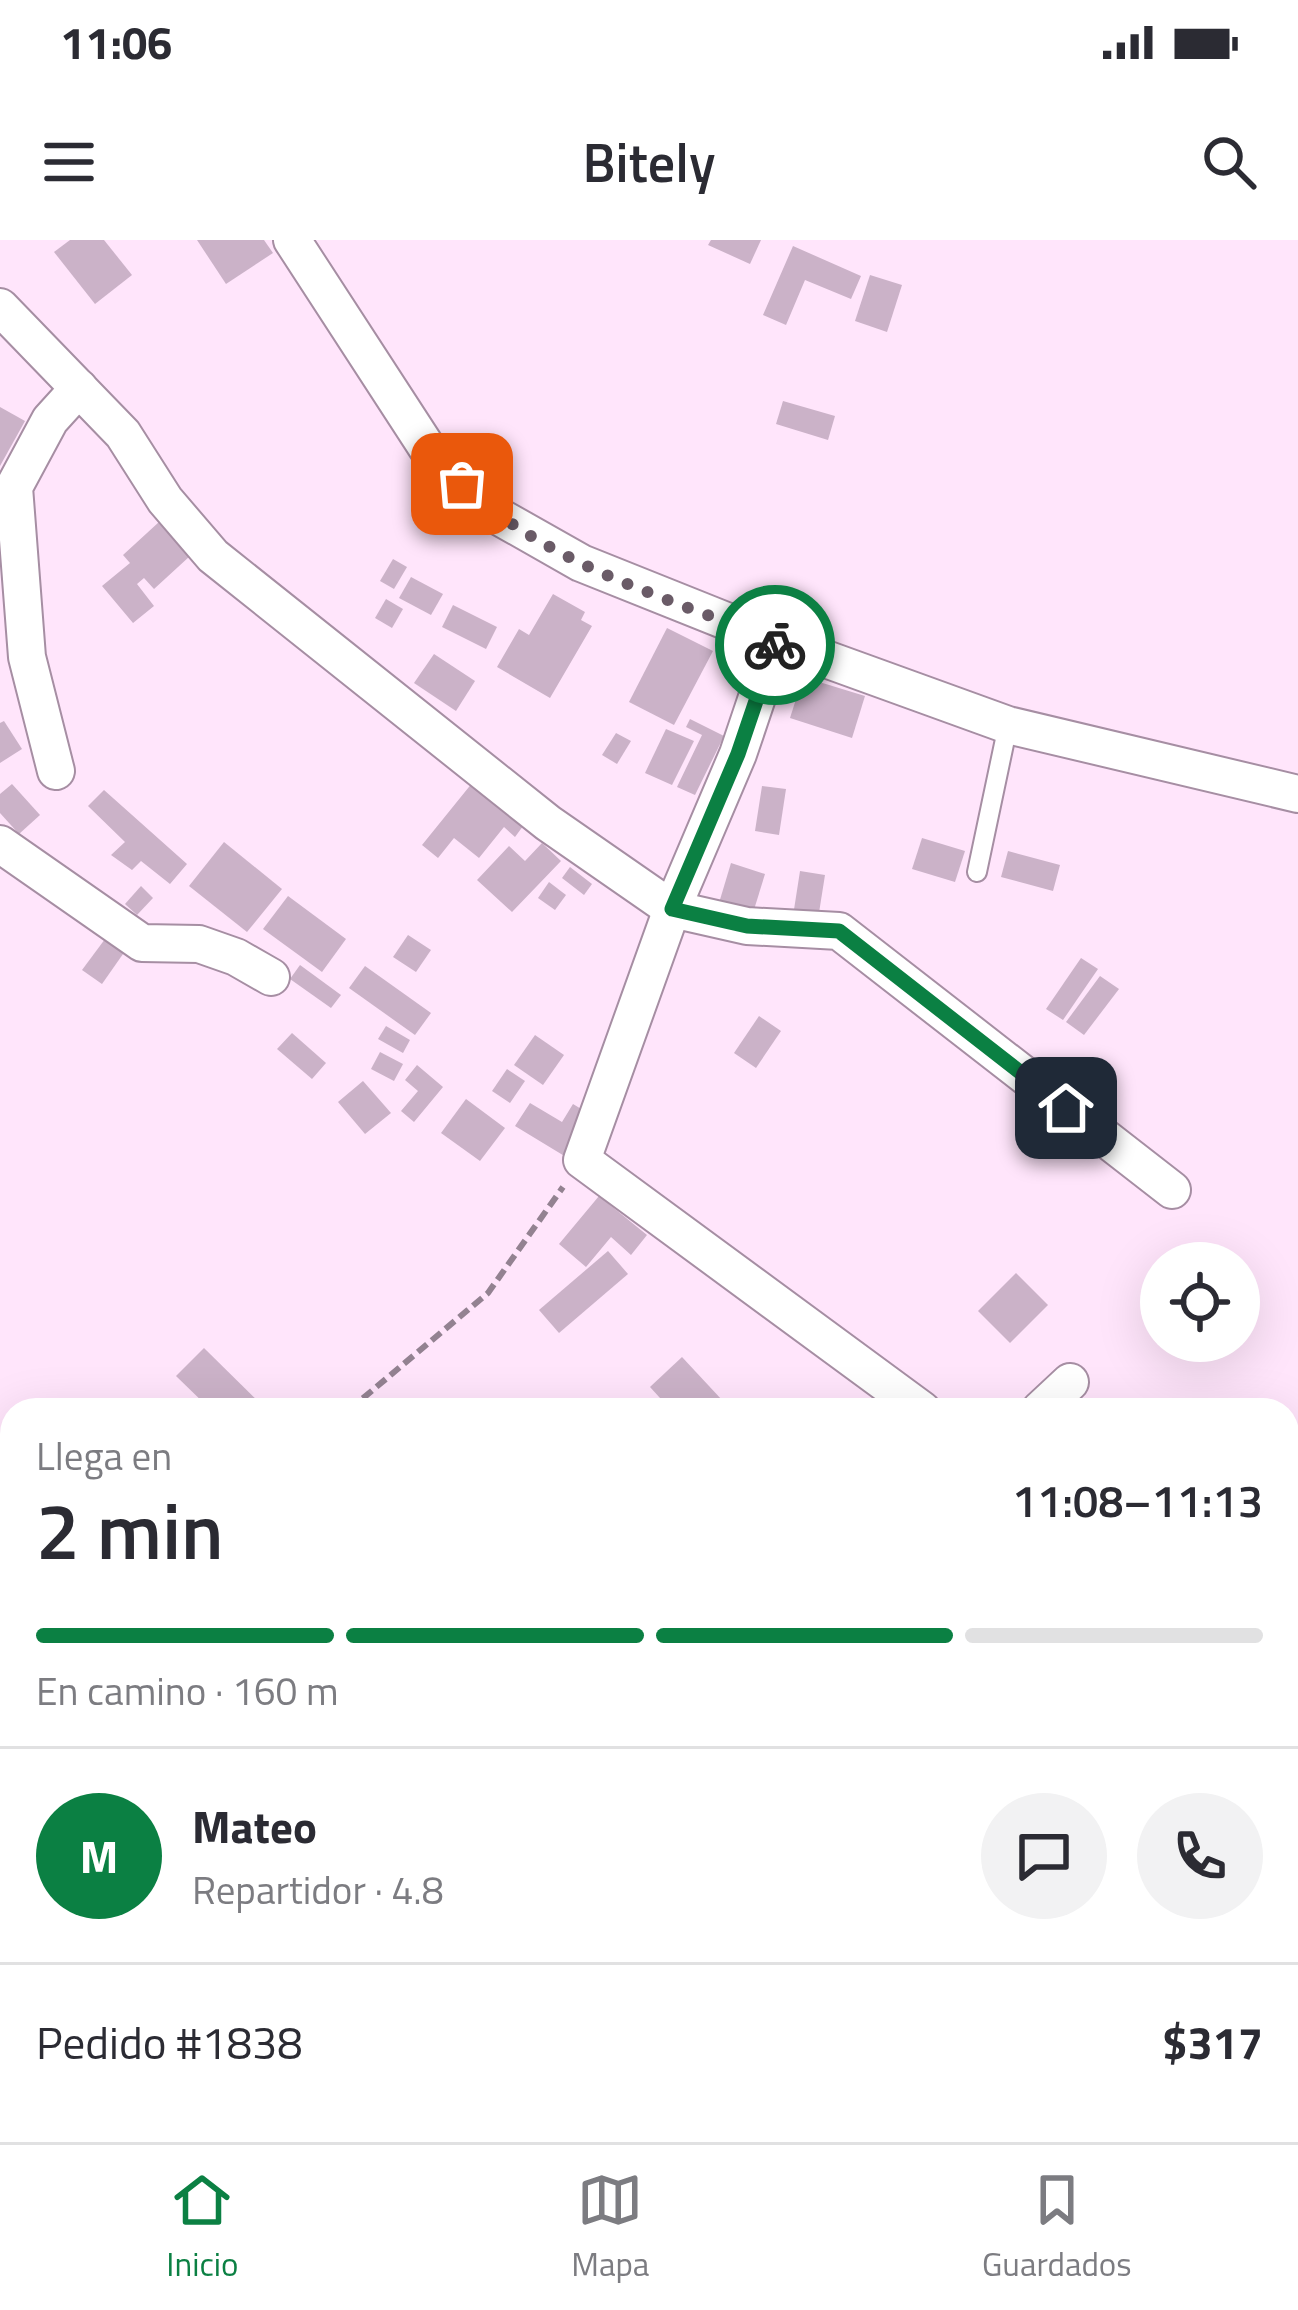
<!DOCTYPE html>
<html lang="es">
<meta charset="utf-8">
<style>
body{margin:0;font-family:"Titillium Web",sans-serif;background:#f2f2f3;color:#2b2b33;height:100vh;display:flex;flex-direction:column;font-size:45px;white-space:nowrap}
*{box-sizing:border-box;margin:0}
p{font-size:39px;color:#7c7c81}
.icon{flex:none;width:66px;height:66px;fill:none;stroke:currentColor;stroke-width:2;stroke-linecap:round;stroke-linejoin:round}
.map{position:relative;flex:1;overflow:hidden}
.details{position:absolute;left:0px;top:1158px;width:1299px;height:744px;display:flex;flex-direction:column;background:#fff;border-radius:36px 36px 0 0;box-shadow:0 12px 48px #0002}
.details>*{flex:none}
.tools{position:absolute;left:1140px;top:1002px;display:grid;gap:24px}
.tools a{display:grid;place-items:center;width:120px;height:120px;border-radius:50%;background:#fff;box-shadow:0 12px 48px #0002;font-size:60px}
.pin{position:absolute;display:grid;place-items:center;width:102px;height:102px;color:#fff;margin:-51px;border-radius:24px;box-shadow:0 6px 18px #0006}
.courier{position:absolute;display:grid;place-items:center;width:120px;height:120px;margin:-60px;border:9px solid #0b8043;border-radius:50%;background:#fff;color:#222;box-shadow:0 3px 15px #0007}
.summary em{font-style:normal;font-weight:600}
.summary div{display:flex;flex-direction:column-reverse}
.summary{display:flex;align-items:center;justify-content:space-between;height:204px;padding:0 36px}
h1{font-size:78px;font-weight:600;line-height:90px}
.bar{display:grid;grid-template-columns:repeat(4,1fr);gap:18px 12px;align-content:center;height:144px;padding:0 36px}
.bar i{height:15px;border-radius:9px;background:#e1e1e2}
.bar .current{background:#0b8043}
.bar p{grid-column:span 4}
.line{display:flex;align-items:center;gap:30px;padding:0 36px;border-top:3px solid #e1e1e2}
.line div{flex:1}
.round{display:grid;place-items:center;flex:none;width:126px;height:126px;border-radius:63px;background:#f2f2f3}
.status{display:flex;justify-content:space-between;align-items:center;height:84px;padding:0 60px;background:#fff;direction:ltr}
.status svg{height:33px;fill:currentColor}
header{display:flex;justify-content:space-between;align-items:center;height:156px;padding:0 36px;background:#fff;font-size:54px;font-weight:600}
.menu{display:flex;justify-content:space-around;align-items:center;height:168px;border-top:3px solid #e1e1e2;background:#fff;font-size:33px;color:#7c7c81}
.menu a{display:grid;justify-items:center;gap:6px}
.menu .current{color:#0b8043}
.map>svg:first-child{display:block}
</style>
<div class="status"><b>11:06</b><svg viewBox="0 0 49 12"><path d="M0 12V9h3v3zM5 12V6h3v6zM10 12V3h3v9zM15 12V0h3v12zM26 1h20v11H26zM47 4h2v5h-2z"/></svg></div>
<header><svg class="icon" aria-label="menu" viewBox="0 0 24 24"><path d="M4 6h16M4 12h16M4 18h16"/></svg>Bitely<svg class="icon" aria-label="search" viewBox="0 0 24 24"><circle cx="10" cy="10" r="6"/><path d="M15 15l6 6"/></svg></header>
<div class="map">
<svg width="1298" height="1902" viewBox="0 0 1298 1902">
<rect width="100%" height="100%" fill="#ffe5fb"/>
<!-- building -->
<g fill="#cbb2c8">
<polygon points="70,0 104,0 132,35 95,64 54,12"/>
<polygon points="197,0 264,0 273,13 226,44"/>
<polygon points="711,0 761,0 750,24 708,5"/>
<polygon points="793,6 861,36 851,59 805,40 786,85 763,75"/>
<polygon points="870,35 902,45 887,92 855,81"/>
<polygon points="783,161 835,176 828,200 776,184"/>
<polygon points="0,167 25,181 0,226"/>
<polygon points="159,282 190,316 154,349 144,338 137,344 154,366 133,383 102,346 130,323 123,315"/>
<polygon points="393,319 407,327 394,349 380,341"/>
<polygon points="411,337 443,354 431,375 399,358"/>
<polygon points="553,354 585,372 581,380 592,386 550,458 497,427 519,389 529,395"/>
<polygon points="386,359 403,369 392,388 375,378"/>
<polygon points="453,365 497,387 486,409 442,387"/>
<polygon points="667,388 713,411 674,485 629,462"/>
<polygon points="434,414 475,441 456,471 414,443"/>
<polygon points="803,437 865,456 852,498 790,478"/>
<polygon points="690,479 724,496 695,555 677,547 702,495 686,487"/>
<polygon points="4,481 22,509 0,523 0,483"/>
<polygon points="666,489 694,501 672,545 645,533"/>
<polygon points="616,493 631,501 617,524 602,515"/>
<polygon points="477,537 529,578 515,597 504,587 479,618 454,598 438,618 422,605"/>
<polygon points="12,544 40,575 19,594 0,573 0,554"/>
<polygon points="762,546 786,549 779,595 755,591"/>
<polygon points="104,550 187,624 170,644 141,621 132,630 111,615 125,602 88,566"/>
<polygon points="922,598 965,611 955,642 912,629"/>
<polygon points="224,602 282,649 247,692 189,646"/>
<polygon points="542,603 561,621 512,672 477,640 509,606 525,621"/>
<polygon points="1008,611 1060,625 1053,651 1001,637"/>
<polygon points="731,623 765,634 753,673 719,663"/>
<polygon points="570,627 592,644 584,655 562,638"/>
<polygon points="800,631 825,635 818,679 793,676"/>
<polygon points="549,642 566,655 555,670 538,658"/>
<polygon points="141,646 153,658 137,675 125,664"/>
<polygon points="288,656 346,699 322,732 263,689"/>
<polygon points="111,691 130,704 102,744 82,730"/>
<polygon points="408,695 431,710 416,732 393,717"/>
<polygon points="1081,718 1098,729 1063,780 1046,769"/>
<polygon points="300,725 341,755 331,768 290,739"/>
<polygon points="365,726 431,773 415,795 349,748"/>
<polygon points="1100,736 1119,749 1084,795 1066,782"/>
<polygon points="759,776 781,791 756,828 734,813"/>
<polygon points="386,786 410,800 403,813 378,799"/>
<polygon points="292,793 326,823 312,839 277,809"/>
<polygon points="535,795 564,815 543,845 514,825"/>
<polygon points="380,812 403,824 394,841 371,829"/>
<polygon points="417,825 443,847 414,882 401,871 418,851 405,840"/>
<polygon points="507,829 525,841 510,863 492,851"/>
<polygon points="363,841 391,873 365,894 338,862"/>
<polygon points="466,859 505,888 480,921 441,893"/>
<polygon points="530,863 562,882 573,864 596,878 571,920 515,886"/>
<polygon points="599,956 647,995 631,1015 611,997 586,1027 559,1004"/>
<polygon points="608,1011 628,1034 559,1093 539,1070"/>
<polygon points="1016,1033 1048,1065 1010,1103 978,1071"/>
<polygon points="204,1108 267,1170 211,1170 176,1136"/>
<polygon points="682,1117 722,1160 711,1170 671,1170 650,1147"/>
<polygon points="12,1630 12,1671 10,1674 0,1666 0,1645"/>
<polygon points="240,1890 260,1890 275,1902 230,1902"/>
<polygon points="320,1890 390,1890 402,1899 335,1902"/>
</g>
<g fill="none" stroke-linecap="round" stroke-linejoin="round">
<defs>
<polyline id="service" points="977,632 1008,485"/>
<g id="minor">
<polyline points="292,0 433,217 491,272 581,323 776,401 1008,485 1298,554"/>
<polyline points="0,67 123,194 165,260 213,316 548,583 672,669 747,686 839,691 1172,950"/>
<polyline points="776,401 738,514 672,669 582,920 922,1170"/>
<polyline points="56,531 27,417 14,247 50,180 79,148"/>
<polyline points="0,604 142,703 199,704 236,717 271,737"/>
<polyline points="1040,1170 1070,1142"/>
<polyline points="0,1289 12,1275"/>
<polyline points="0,1503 12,1514"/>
<polyline points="0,1740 12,1750"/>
<polyline points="175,1890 189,1902"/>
<polyline points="452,1890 466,1902"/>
<polyline points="97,1902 108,1890"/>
</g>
</defs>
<!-- service casing -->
<use href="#service" stroke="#a68ea3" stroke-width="22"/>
<!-- minor casing -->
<use href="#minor" stroke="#a68ea3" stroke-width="40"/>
<!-- path -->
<polyline stroke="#938291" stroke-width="6" stroke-dasharray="12 6" stroke-linecap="butt" points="349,1170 488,1053 563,947"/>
<!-- service -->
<use href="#service" stroke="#fff" stroke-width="18"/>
<!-- minor -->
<use href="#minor" stroke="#fff" stroke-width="36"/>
</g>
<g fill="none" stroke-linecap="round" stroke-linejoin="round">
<!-- done -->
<path stroke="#6a5b67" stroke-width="12" stroke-dasharray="0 21.6" d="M462 244C546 324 670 359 776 401L775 405"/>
<!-- route -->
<polyline stroke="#0b8043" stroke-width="15" points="775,405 738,514 672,669 747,686 839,691 1066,868"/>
</g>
</svg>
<div class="tools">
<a><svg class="icon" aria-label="locate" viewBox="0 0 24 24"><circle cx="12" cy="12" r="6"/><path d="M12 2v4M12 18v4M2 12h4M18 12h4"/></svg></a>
</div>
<div class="pin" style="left:462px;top:244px;background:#ea580c"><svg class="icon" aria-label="bag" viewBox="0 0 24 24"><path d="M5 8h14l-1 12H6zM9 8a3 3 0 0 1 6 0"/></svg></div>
<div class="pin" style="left:1066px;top:868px;background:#1f2937"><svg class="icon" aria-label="home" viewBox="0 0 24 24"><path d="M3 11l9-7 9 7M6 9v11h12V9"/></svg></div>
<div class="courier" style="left:775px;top:405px"><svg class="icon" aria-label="bike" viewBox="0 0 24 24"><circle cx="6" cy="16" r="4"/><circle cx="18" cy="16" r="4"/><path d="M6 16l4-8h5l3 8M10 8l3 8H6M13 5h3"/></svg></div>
<section class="details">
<div class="summary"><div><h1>2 min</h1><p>Llega en</p></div><em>11:08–11:13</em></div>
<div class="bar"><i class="current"></i><i class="current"></i><i class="current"></i><i></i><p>En camino · 160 m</p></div>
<div class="line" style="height:216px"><b class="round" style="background:#0b8043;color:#fff">M</b><div><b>Mateo</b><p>Repartidor · 4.8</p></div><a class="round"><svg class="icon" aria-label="chat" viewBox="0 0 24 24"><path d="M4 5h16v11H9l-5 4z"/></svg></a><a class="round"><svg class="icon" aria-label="phone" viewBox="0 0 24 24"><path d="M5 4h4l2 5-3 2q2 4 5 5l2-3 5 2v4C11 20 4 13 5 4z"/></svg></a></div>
<div class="line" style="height:156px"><div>Pedido #1838</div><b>$317</b></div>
</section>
</div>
<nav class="menu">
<a class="current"><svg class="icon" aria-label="home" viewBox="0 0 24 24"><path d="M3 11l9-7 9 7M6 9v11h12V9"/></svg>Inicio</a>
<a><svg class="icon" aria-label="map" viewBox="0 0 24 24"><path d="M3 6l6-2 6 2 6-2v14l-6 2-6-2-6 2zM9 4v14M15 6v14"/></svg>Mapa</a>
<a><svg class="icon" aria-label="saved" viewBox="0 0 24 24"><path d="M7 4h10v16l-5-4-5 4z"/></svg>Guardados</a>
</nav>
